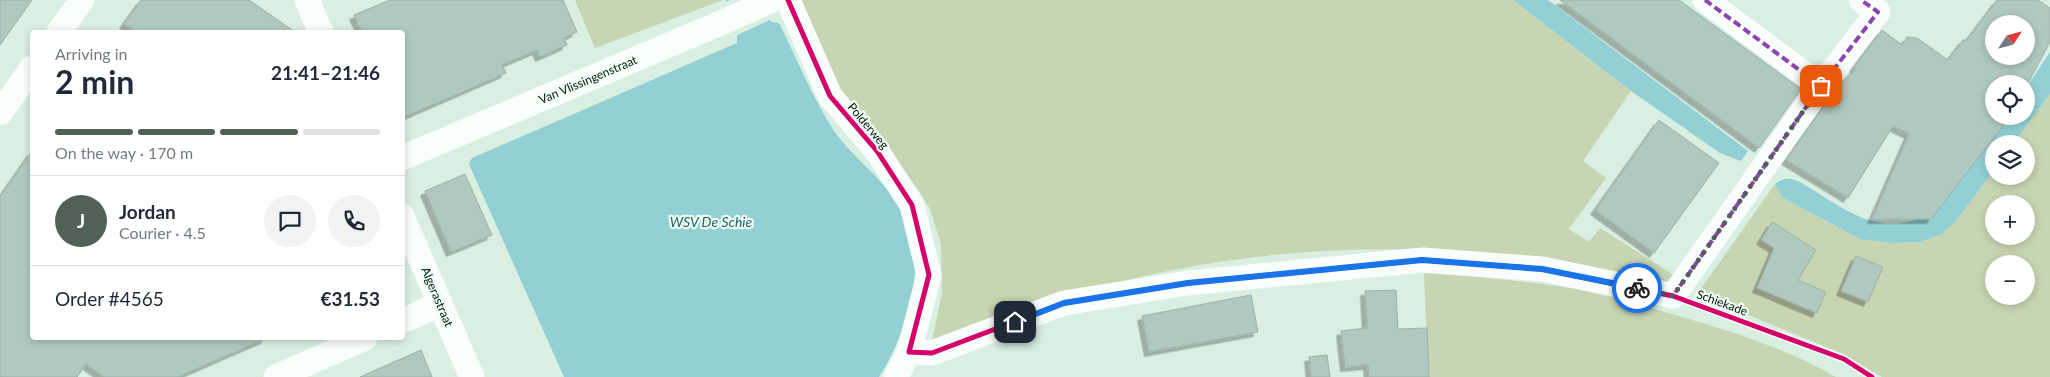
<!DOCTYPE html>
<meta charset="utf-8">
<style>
body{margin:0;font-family:Lato,sans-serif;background:#f2f2f3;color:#1f2937;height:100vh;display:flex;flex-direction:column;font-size:19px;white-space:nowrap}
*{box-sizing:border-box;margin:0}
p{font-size:16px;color:#747a83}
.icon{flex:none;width:28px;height:28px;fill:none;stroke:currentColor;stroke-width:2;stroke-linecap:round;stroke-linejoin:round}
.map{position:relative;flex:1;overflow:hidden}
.sheet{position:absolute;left:30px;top:30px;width:375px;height:310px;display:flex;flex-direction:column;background:#fff;border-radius:5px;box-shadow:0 2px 8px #0003}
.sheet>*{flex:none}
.needle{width:32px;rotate:54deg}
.controls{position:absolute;left:1985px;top:15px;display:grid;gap:10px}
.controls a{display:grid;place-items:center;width:50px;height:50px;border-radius:50%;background:#fff;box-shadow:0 2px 8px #0003;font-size:25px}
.pin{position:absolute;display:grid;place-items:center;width:42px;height:42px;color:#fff;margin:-21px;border-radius:10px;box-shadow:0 2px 8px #0006}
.courier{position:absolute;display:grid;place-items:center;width:50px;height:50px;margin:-25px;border:4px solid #1a73e8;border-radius:50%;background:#fff;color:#222;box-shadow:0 1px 6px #0007}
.headline em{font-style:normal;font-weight:700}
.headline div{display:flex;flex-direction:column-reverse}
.headline{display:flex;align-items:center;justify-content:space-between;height:85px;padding:0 25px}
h1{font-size:32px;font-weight:700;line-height:38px}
.bar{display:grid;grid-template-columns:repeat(4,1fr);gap:8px 5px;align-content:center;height:60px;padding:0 25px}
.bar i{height:6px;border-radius:4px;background:#e0e1e3}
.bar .selected{background:#506158}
.bar p{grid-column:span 4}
.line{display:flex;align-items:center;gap:12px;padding:0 25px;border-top:1px solid #e0e1e3}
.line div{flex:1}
.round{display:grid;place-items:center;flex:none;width:52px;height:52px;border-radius:26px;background:#f2f2f3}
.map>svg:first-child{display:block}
</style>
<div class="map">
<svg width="2050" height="377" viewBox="0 0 2050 377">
<defs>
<filter id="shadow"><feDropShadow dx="-4.5" dy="4.5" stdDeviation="0" flood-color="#0004"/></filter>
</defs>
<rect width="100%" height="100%" fill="#d9efe2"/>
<!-- green -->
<g fill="#c8d5b2" fill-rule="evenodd">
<polygon points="575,0 723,0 595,48"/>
<path d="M800 0H1513L1631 91 1583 161 1606 178 1569 229 1589 242 1600 228 1674 275 1669 282C1620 271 1572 265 1522 260 1493 256 1462 251 1432 250 1311 246 1187 259 1072 296 1024 311 977 333 930 351L942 293 941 244 930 209 917 188 840 96Z"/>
<path d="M2050 94V377H1882L1843 354 1739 311 1695 297 1775 184 1783 198 1860 239 1892 243 1919 242 1941 235 1957 220 1994 170V176H2026V144H2013ZM1994 204H2026V236H1994ZM1994 264H2026V296H1994Z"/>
<path d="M1424 273C1471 276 1517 280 1564 287 1606 294 1648 307 1689 319 1740 334 1789 350 1836 377H1428Z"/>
</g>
<!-- water -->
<g fill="#92d0d5">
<path d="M726 0H762L771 22 779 23C797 59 812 97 834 131 854 159 886 180 902 212 907 222 913 237 914 248 920 287 901 344 879 377H564L469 164 472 158 737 43V36L740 33Z"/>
<polygon points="1513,0 1548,0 1748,151 1741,161 1720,153 1631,91"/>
<path d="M2050 52V94L2013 144H1994V170L1957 220 1941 235 1919 242 1892 243 1860 239 1783 198 1775 184C1778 182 1782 179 1785 179 1795 177 1805 185 1813 190 1858 219 1890 239 1940 208L2006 116H2026V88Z"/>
</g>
<!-- pier -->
<polygon fill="#d9efe2" points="730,0 764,0 772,19 735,36 737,33 724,3"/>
<!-- building -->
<g fill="#afc8c0" stroke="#9eb0a9" fill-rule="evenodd" filter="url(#shadow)">
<polygon points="0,0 32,0 0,45"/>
<polygon points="141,0 249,0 295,32 137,32 124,24"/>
<polygon points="390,0 563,0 577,32 564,38 567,45 540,57 537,50 502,65 506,73 402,118 402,32 362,32 354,15"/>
<polygon points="1560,0 1679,0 1801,89 1759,148"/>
<path d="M1997 0H2038L2050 8V42L2026 87V84H1994V116H2011L1931 219H1872L1909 134 1893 126 1848 198 1786 160 1825 105 1848 76 1854 72 1855 66 1882 30 1902 45 1907 37 1917 38 1948 60 1963 40H1967ZM1994 24H2026V56H1994Z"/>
<polygon points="1659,120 1719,163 1654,253 1595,210"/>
<polygon points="32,151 32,338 267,338 178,377 104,377 86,364 77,377 0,377 0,197"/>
<polygon points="465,174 492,235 451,252 425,191"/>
<polygon points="1772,222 1816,250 1798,280 1826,292 1817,313 1757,288 1774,248 1761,240"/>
<polygon points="1856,256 1883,267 1868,302 1841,291"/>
<polygon points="1396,290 1398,329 1427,328 1429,377 1369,377 1368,365 1345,367 1341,331 1367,328 1365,291"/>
<polygon points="1251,295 1258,332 1149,352 1142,316"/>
<polygon points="421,350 432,377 360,377"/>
<polygon points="1327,355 1330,377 1311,377 1309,357"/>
</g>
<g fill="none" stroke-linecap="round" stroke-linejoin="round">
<!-- minor -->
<g stroke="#f9fdfb" stroke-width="25">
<polyline points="307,0 321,32"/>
<polyline points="788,0 830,96 877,151 912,205 929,275 909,352 896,377"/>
<polyline points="1705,0 1821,86"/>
<polyline points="59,32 82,0"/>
<polyline points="0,113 32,68"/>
<polyline points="402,158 723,22 772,0"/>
<polyline points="402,216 472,377"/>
<polyline points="402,321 440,304"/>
<polyline points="909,352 932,353 1064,303 1188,283 1422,260 1542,269 1673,296 1821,86 1878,12 1861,0"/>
<polyline points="276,377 365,338"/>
</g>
<!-- quiet -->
<g stroke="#8e44ad" stroke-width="4" stroke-dasharray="8 4" stroke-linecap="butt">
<polyline points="1705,0 1821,86"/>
<polyline points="1673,296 1821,86 1878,12 1861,0"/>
</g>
<defs>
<polyline id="cycleway" points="788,0 830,96 877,151 912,205 929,275 909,352 932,353 1064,303 1188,283 1422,260 1542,269 1673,296 1844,359 1872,377"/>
</defs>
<!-- cycleway casing -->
<use href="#cycleway" stroke="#effef5" stroke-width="8"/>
<!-- cycleway -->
<use href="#cycleway" stroke="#d6006c" stroke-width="5"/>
</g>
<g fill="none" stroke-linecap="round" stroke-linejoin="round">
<!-- done -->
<polyline stroke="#506158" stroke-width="5" stroke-dasharray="0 9" points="1637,288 1673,296 1821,86"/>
<!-- route -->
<polyline stroke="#1a73e8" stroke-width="6" points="1015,322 1064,303 1188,283 1422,260 1542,269 1637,288"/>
</g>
<g text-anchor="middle" stroke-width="4.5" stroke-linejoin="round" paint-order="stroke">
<!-- street labels -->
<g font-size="12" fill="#07140d" stroke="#effef5">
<text transform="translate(588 80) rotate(-23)" y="4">Van Vlissingenstraat</text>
<text transform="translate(868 126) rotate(50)" y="4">Polderweg</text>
<text transform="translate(437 297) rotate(67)" y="4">Algerastraat</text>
<text transform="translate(1722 303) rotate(20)" y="4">Schiekade</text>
</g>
<!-- water labels -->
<g font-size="14" font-style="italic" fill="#1f616b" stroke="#effef5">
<text x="711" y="227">WSV De Schie</text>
</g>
</g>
</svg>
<div class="controls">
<a><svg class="needle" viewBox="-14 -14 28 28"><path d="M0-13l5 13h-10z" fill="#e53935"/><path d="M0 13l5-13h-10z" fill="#747a83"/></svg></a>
<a><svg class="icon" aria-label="locate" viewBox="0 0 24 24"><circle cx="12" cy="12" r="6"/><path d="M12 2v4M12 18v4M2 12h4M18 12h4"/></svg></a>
<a><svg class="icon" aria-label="layers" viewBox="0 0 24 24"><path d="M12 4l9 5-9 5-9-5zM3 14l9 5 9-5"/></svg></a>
<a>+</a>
<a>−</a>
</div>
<div class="pin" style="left:1821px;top:86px;background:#ea580c"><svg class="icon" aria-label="bag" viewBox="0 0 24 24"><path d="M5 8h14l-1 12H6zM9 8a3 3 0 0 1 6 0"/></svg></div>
<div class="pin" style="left:1015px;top:322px;background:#1f2937"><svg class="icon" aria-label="home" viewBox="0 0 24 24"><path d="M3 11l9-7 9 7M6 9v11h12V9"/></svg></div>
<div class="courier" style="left:1637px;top:288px"><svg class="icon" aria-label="bike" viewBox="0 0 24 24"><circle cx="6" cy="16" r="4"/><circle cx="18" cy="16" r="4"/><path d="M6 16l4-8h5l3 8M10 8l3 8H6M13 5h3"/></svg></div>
<section class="sheet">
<div class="headline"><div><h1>2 min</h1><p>Arriving in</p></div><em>21:41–21:46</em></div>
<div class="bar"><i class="selected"></i><i class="selected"></i><i class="selected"></i><i></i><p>On the way · 170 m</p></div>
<div class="line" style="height:90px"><b class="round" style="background:#506158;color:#fff">J</b><div><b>Jordan</b><p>Courier · 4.5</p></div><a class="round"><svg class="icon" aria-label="chat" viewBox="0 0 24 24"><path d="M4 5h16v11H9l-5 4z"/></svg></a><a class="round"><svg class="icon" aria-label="phone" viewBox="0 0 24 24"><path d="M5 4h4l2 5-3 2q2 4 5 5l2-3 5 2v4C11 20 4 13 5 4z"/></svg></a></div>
<div class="line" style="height:65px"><div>Order #4565</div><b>€31.53</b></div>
</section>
</div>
